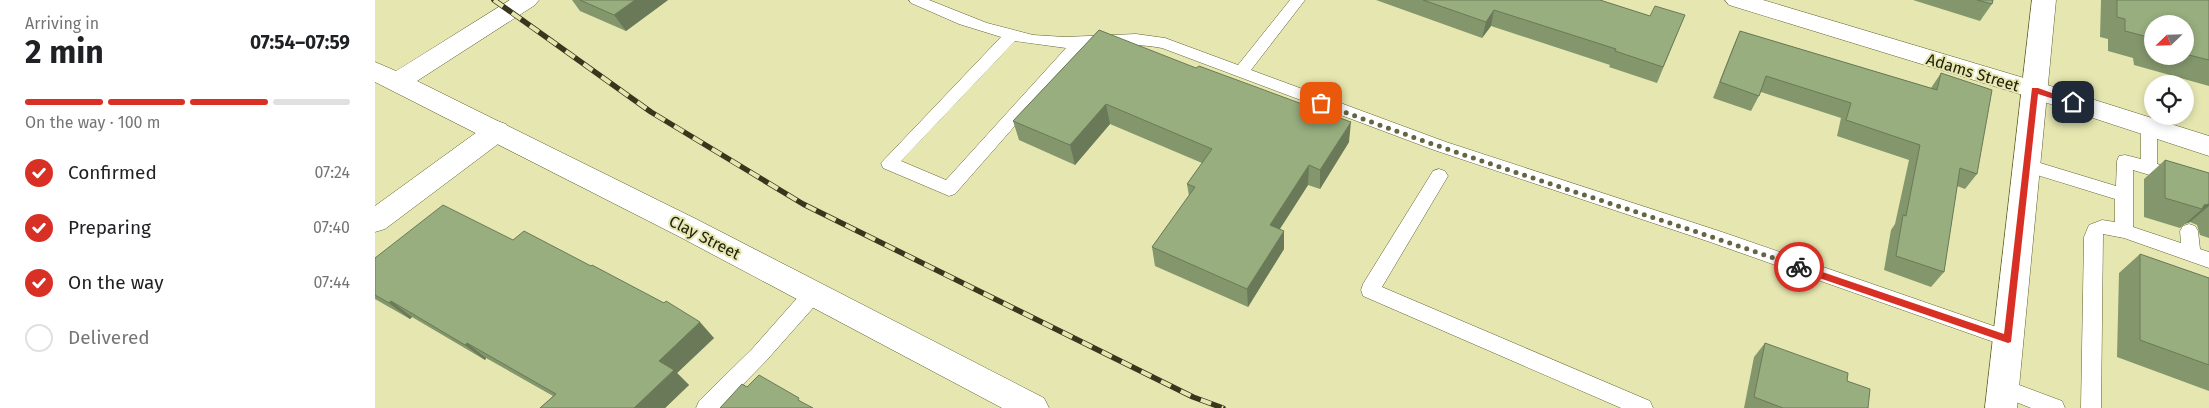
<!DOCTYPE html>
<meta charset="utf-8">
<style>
body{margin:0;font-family:"Fira Sans",sans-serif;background:#f6f6f6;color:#202124;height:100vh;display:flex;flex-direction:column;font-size:19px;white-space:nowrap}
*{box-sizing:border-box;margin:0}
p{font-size:16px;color:#757577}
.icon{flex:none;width:28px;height:28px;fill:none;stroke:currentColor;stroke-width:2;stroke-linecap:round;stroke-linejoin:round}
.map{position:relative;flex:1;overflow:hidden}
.panel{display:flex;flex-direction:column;background:#fff;width:375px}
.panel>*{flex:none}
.needle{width:32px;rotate:247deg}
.tools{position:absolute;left:1769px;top:15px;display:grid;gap:10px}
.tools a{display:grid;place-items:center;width:50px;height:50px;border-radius:50%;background:#fff;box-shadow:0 2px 8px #0003;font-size:25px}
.pin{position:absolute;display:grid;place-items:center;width:42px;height:42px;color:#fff;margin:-21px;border-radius:10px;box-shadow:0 2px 8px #0006}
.courier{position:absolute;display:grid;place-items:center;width:50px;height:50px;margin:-25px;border:4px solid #d93025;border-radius:50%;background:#fff;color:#222;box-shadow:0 1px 6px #0007}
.overview em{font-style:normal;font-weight:700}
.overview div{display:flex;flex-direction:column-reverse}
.overview{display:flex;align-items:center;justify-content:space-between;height:85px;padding:0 25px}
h1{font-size:32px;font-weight:700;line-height:38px}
.bar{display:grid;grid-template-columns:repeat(4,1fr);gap:8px 5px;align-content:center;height:60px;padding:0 25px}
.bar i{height:6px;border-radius:4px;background:#e0e0e0}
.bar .current{background:#d93025}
.bar p{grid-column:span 4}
ol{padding:0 25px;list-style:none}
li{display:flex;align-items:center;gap:15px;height:55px}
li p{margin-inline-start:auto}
li .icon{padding:5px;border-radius:50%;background:#d93025;color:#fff;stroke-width:4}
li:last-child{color:#757577}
li i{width:28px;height:28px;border:2px solid #e0e0e0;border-radius:50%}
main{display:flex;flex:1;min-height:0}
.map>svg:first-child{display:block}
</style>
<main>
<section class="panel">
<div class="overview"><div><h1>2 min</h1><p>Arriving in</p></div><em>07:54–07:59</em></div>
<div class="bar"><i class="current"></i><i class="current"></i><i class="current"></i><i></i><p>On the way · 100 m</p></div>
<ol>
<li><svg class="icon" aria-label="check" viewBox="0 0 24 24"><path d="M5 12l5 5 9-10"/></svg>Confirmed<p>07:24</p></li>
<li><svg class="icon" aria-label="check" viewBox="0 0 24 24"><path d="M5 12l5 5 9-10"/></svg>Preparing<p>07:40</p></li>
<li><svg class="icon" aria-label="check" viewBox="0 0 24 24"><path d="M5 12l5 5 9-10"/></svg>On the way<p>07:44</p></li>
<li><i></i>Delivered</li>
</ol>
</section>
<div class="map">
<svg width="1834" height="408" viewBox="0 0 1834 408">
<rect width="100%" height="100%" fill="#e6e7b0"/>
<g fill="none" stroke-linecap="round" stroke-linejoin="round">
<defs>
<g id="lane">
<path d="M534 0H554L612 23 658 35 690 37 761 34 790 38 863 65 915 0H930L876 70 1071 142 1347 232 1633 331 1640 333 1643 339 1640 345 1633 347 1335 242 1059 150 787 48C761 43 736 45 709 47L580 194 574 196 508 168 506 163 626 37 584 24 536 3ZM640 41 691 48 571 180 526 161Z"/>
<polygon points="1774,120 1780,122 1782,126 1782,164 1834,179 1834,193 1758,170 1758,227 1806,243 1805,231 1808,226 1814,224 1820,226 1823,231 1825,249 1834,252 1834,268 1749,238 1728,234 1726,408 1706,408 1709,237 1714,225 1727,220 1740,222 1740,199 1646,170 1644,165 1646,160 1652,159 1741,186 1742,161 1744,156 1750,155 1766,159 1766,126 1768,122"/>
<polygon points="1064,169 1070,171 1073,176 1007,287 1275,401 1278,408 1246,408 988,296 986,290 988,284 1058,171"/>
<polygon points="438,286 445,288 447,294 445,300 391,361 345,408 321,408 324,401 377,349 431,288"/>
<polygon points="1628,379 1687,401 1690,408 1656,408 1621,394 1618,388 1621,382"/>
</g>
<polygon id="street" points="122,121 131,124 135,131 131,138 10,229 0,232 0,206 113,124"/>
<g id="secondary">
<polygon points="135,0 164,0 160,5 42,81 323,220 669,398 674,408 627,408 303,236 0,82 0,62 21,71"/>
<polygon points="1657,0 1681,0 1642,408 1610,408"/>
</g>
<polygon id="primary" points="1350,0 1388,0 1669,84 1834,136 1834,156 1651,96 1354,5"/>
</defs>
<!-- lane casing -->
<use href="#lane" stroke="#61602e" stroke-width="1"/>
<!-- street casing -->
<use href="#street" stroke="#61602e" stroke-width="1"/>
<!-- secondary casing -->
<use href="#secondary" stroke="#61602e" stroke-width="1"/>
<!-- primary casing -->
<use href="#primary" stroke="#61602e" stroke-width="1"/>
<!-- lane -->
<use href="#lane" fill="#fff" fill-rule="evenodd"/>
<!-- street -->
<use href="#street" fill="#fff" fill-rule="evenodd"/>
<!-- secondary -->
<use href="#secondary" fill="#fff" fill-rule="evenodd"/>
<!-- primary -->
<use href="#primary" fill="#fff" fill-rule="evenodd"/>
<defs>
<polyline id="rail" points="119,0 276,112 428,204 818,397 848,408"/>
</defs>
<!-- rail casing -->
<use href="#rail" stroke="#38371e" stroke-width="5.5"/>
<!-- rail -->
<use href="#rail" stroke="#e6e7b0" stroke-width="4" stroke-dasharray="11" stroke-linecap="butt"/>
</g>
<!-- wall -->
<g fill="#83966c" fill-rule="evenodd">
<polygon points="197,0 293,0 251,31 205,11"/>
<polygon points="1001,0 1225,0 1275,16 1310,15 1282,83 1234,67 1235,65 1116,26 1107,38"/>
<polygon points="1538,0 1618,0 1617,4 1605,21"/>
<path d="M1726 0H1834V86L1759 65 1758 58 1733 51V39L1725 37ZM1778 24H1810V56H1778Z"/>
<polygon points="724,30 974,142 945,189 933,185 905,229 909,249 873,307 780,266 777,247 814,196 812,184 827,163 735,124 700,165 644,140 638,121"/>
<polygon points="1365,31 1556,88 1566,73 1602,174 1590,189 1582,186 1569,272 1556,287 1509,270 1516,230 1520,224 1534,160 1462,136 1466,118 1386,92 1376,111 1338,98 1358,47"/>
<polygon points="1790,160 1834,173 1834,238 1825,235 1822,225 1815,222 1810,224 1805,228 1769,217 1769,179"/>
<polygon points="138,240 339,338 302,373 314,385 290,408 165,408 178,396 111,358 110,360 37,317 35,319 0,299 0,258"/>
<polygon points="1765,254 1834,278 1834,391 1742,357 1744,273"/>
<polygon points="1390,343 1472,381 1493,408 1369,408 1379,357"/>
</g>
<!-- shaded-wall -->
<g fill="#6a7a58">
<polygon points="260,0 293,0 251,31 239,15"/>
<polygon points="1119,10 1116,26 1107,38 1111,22"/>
<polygon points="731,104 735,124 700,165 695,145"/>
<polygon points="976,122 974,142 945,189 945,170"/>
<polygon points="934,165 933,185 895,244 895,225"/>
<polygon points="1834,204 1834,206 1815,222 1810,224 1827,209 1829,205"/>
<polygon points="909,231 909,249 873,307 872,289"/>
<polygon points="16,301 37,317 35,319 14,303"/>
<polygon points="325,322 339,338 302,373 314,385 290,408 259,408 284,361"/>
<polygon points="92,343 111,358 110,360 90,345"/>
</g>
<!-- building -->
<g fill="#98ae7e" stroke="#6a7a58">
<polygon points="205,0 260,0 239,15"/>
<polygon points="1048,0 1225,0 1275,16 1280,6 1310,15 1288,67 1240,51 1241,49 1119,10 1111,22"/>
<polygon points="1602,0 1618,0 1617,4"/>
<polygon points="1742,0 1834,0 1834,60 1810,54 1810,24 1778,24 1778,45 1777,38 1750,31 1750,19 1742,17"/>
<polygon points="724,30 821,68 824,66 976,122 945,170 934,165 895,225 909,231 872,289 777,247 820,187 812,184 837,149 731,104 695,145 638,121"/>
<polygon points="1365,31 1562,90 1566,73 1617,90 1602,174 1585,168 1569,272 1521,256 1528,215 1531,216 1545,145 1471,120 1476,103 1391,76 1384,96 1345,82"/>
<polygon points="1790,160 1834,173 1834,204 1829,205 1827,209 1790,198"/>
<polygon points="68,205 138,240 149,231 216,266 217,265 289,303 291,301 325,322 284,361 299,370 259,408 165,408 181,394 92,343 90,345 16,301 14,303 0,295 0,258"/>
<polygon points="1765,254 1834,278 1834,365 1765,340"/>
<polygon points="1390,343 1473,373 1472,381 1495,389 1493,408 1408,408 1379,397"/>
<polygon points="384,375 424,398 423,400 438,408 345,408 367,384 372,387"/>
</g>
<!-- route -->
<polygon fill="#d93025" points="1657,88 1663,88 1702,102 1698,105 1663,94 1636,342 1633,343 1421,270 1420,267 1424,264 1629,334"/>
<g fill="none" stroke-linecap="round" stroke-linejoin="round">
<!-- done -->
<path stroke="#656443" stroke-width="5" stroke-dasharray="0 9" d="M946 103C1103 164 1266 211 1424 267"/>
</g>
<g text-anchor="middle" stroke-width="4" stroke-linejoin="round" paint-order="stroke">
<!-- street labels -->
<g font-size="16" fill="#1f1e09" stroke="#e6e7b0">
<text transform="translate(1598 72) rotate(17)" y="6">Adams Street</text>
<text transform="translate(330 237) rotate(27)" y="6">Clay Street</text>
</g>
</g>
</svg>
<div class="tools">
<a><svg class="needle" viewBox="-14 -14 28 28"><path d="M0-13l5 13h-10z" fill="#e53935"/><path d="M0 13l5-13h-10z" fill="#757577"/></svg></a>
<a><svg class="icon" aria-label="locate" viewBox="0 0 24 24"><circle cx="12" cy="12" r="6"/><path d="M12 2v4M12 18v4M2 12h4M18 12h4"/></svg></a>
</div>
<div class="pin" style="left:946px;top:103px;background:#ea580c"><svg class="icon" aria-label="bag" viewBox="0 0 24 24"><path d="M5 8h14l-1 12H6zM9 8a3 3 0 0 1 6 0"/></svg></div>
<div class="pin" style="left:1698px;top:102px;background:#1f2937"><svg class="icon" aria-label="home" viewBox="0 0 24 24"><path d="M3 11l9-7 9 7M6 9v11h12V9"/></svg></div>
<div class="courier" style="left:1424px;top:267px"><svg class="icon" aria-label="bike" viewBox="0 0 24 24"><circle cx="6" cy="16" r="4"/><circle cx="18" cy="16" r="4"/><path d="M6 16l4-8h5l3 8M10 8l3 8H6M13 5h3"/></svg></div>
</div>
</main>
